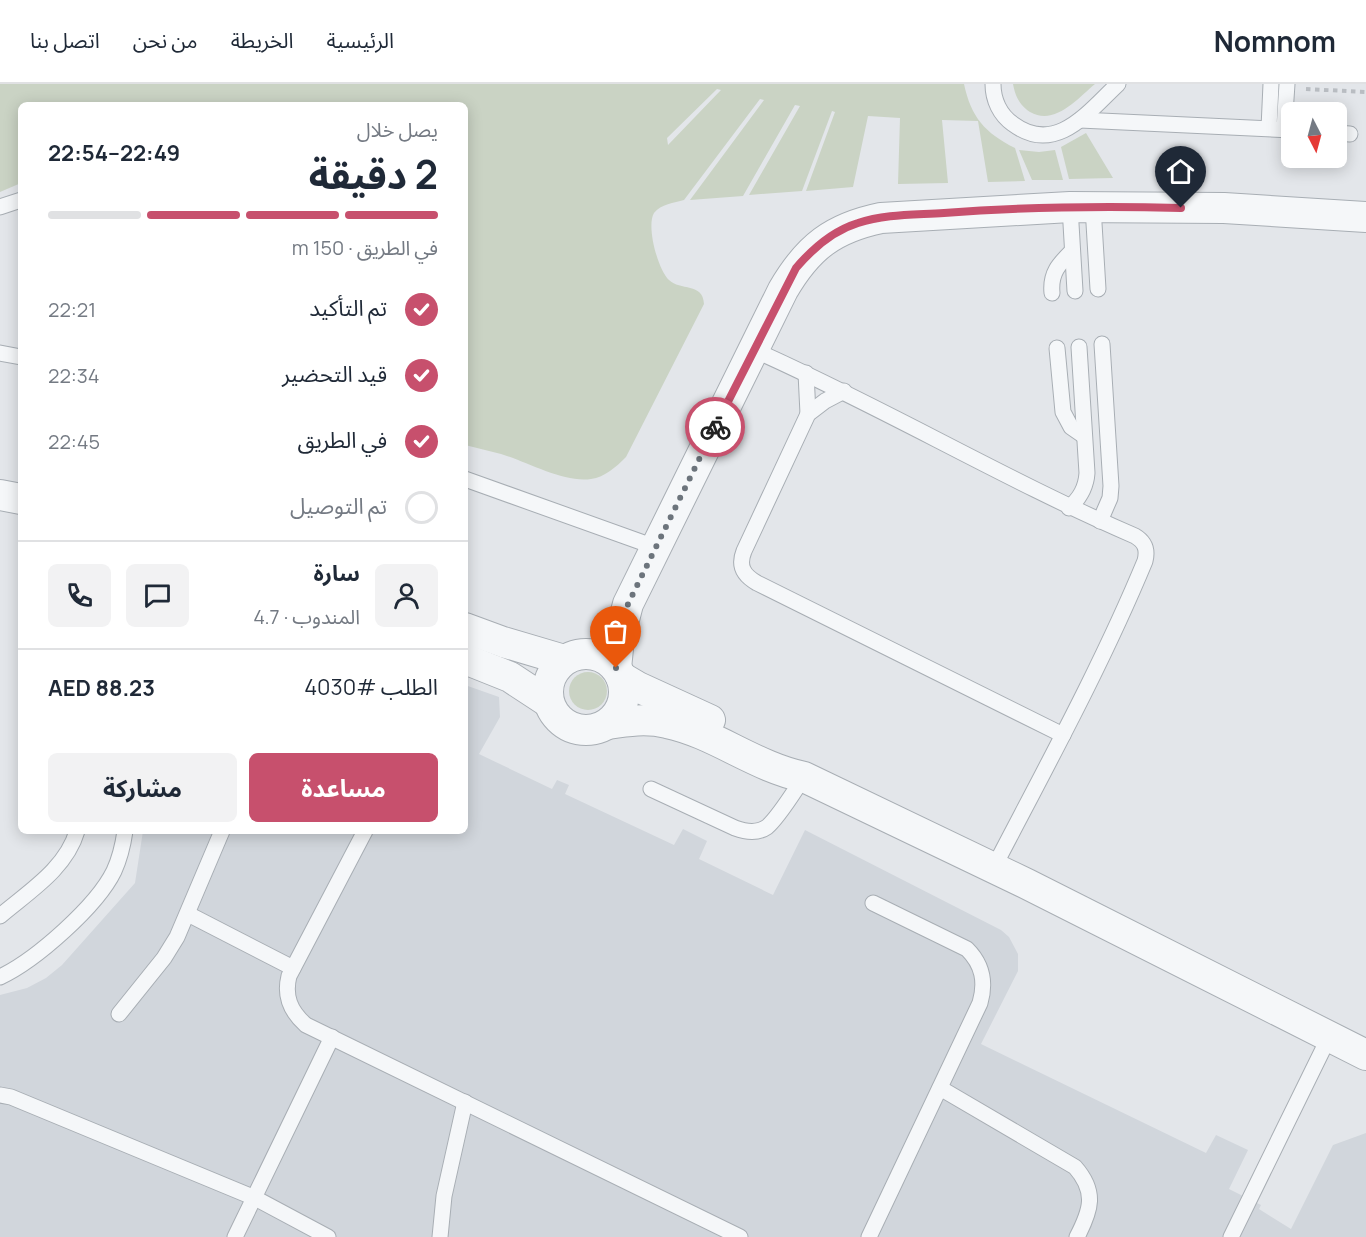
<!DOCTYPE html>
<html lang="ar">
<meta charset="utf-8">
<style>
body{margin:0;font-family:Manrope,"Noto Sans Arabic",sans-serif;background:#f2f2f3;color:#1f2937;direction:rtl;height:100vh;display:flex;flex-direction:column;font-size:22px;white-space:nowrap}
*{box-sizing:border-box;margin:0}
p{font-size:20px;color:#747a83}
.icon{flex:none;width:33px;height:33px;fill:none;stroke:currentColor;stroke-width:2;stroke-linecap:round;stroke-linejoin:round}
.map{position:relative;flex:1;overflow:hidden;direction:ltr}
.panel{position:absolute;left:18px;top:18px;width:450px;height:732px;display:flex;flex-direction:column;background:#fff;border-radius:9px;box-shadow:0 3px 15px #0003;direction:rtl}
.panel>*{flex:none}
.needle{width:39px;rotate:174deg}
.buttons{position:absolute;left:1281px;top:18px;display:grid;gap:12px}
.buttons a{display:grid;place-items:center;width:66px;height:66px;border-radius:9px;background:#fff;box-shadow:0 3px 15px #0003;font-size:30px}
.pin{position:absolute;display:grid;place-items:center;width:51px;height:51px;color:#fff;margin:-62px -26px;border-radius:50% 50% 50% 0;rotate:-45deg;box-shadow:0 0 6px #0007}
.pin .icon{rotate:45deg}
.courier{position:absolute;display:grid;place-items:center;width:60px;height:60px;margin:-30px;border:4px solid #c7506d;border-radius:50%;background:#fff;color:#222;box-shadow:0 2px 8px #0007}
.overview em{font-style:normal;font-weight:700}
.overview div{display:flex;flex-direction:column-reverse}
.overview{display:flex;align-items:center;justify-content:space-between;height:102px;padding:0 30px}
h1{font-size:39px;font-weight:700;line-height:45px}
.bar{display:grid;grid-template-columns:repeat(4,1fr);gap:9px 6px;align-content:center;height:72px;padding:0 30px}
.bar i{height:8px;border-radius:4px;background:#e0e1e3}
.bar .active{background:#c7506d}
.bar p{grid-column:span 4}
.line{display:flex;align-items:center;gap:15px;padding:0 30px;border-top:2px solid #e0e1e3}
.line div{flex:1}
.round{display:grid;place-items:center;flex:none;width:63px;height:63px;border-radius:9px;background:#f2f2f3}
ol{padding:0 30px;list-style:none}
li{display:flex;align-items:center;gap:18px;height:66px}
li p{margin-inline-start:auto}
li .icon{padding:6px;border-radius:50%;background:#c7506d;color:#fff;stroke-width:4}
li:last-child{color:#747a83}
li i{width:33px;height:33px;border:3px solid #e0e1e3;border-radius:50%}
.action{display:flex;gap:12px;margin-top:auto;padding:12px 30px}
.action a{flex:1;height:69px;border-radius:9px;background:#c7506d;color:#fff;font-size:24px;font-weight:700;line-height:69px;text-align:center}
.action a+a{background:#f2f2f3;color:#1f2937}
header{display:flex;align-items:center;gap:36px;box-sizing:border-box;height:84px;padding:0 30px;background:#fff;border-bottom:2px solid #e0e1e3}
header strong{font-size:28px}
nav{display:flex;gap:33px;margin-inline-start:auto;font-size:21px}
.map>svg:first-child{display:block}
</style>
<header>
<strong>Nomnom</strong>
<nav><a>الرئيسية</a><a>الخريطة</a><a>من نحن</a><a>اتصل بنا</a></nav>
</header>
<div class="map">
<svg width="1366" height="1153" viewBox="0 0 1366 1153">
<rect width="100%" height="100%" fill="#e3e6ea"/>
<!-- built -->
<polygon fill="#d1d6dc" points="465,601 499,613 500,633 479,670 552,705 557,696 569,701 565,710 674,761 683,745 707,757 699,775 773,811 805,746 1001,846 1009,853 1018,870 1018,887 981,960 1206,1069 1216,1051 1248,1066 1229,1105 1261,1121 1259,1125 1291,1145 1333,1061 1366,1049 1366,1153 0,1153 0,911 27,904 46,894 62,881 135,799 143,747 465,747"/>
<!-- green -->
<g fill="#cad3c4" fill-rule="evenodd">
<path d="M0 0H964C971 33 985 49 1015 64L1025 97 988 98 978 37 942 36 948 99 898 100 900 34 868 32 853 103 806 107 835 28 832 27 802 107 749 111 800 22 795 21 743 112 690 116 764 16 760 15 684 116C674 119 661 120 654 129 646 142 658 186 669 196 680 207 703 198 704 220L626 373C616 383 605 393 591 395 564 399 527 378 501 370 489 367 477 364 465 361V21H21V99L0 108ZM717 5 721 6 668 61 667 54Z"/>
<path d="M1013 0H1095C1077 15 1055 42 1030 28 1019 21 1015 11 1013 0Z"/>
<polygon points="1086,49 1113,94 1069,95 1061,63"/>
<polygon points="1019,66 1039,68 1055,66 1063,96 1032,96"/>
<circle cx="588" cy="607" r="19"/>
</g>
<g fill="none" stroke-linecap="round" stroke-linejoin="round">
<defs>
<g id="service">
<path d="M993 0C993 16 1000 31 1013 40 1056 72 1089 27 1118 0"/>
<polyline points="1080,36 1292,46"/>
<polyline points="1269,44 1271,0"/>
<polyline points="1284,45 1287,0"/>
<polyline points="1336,49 1350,50"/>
<polyline points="0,123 21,116"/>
<polyline points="1070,123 1075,207"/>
<polyline points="1093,123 1098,205"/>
<path d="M1052 209C1050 189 1059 180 1072 167"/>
<polyline points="1057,264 1063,328 1071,343 1084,352"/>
<path d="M754 266C883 323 1005 396 1135 452 1145 458 1148 465 1145 477 1101 583 1046 683 993 785"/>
<polyline points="0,269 21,273"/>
<polyline points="806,289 808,330"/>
<path d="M844 307 825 317 808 330 744 467C738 482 743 491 757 499L1063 651"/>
<polyline points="465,395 655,463"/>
<path d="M1069 424C1080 414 1086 404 1087 389L1079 263"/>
<polyline points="1100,437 1110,414 1111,402 1102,260"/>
<path d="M651 705 735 744C746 748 757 750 767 743 779 733 795 706 804 693"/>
<path d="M365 747 289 892C284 912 290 927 306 941L740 1153"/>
<polyline points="188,830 293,884"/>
<path d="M0 832C28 808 66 785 77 747"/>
<path d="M0 893C36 876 97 822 114 787 120 774 123 761 125 747"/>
<polyline points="119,930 164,874 177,853 222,747"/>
<path d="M940 1004 1075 1083C1097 1108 1091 1126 1077 1153"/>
<polyline points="0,1011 11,1013 255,1114 328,1153"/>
<polyline points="235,1153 332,953"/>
<polyline points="440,1153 444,1112 465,1018"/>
<path d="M869 1153 980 919C986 898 983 881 967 865L873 819"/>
<polyline points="1231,1153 1329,953"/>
</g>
<g id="minor">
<polyline points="0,411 21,415"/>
<polyline points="465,544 503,558 564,576"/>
<circle cx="586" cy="608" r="38"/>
<polyline points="465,575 510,593 548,618"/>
<path d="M616 584 619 555 628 520 783 206C808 163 833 144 881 134L1070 123 1224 124 1366 133"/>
<polyline points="621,593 638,603 710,636"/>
<path d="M608 640C627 637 647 634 667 639 715 649 755 683 804 693L1027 800 1366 971"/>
</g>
</defs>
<!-- service casing -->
<use href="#service" stroke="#a8aeb4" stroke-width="17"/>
<!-- minor casing -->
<use href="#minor" stroke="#a8aeb4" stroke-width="32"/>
<!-- path -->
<polyline stroke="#b9bdc2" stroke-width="4" stroke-dasharray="4.5 4.5" stroke-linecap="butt" points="1306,5 1366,8"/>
<!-- service -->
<use href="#service" stroke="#f5f7f9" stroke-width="15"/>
<!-- minor -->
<use href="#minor" stroke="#f5f7f9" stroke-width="30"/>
</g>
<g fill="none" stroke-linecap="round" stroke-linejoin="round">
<!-- done -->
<polyline stroke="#6c747c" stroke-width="6" stroke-dasharray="0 10.8" points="616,584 619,555 628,520 715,343"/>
<!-- route -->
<path stroke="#c7506d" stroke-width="8" d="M715 343 796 184C813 164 832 147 858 139 885 130 915 131 944 129 1022 123 1102 122 1181 124"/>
</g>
</svg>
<div class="buttons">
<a><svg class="needle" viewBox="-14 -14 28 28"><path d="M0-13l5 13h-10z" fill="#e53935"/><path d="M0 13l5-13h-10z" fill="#747a83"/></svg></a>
</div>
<div class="pin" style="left:616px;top:584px;background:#ea580c"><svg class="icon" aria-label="bag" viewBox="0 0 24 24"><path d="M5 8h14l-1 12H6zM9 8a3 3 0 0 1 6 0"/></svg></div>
<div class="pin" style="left:1181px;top:124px;background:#1f2937"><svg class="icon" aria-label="home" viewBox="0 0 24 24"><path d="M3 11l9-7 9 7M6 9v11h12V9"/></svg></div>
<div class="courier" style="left:715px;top:343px"><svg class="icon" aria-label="bike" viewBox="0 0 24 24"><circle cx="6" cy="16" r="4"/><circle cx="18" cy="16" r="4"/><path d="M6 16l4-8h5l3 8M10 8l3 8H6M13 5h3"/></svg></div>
<section class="panel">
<div class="overview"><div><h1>2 دقيقة</h1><p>يصل خلال</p></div><em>22:49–22:54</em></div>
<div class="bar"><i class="active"></i><i class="active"></i><i class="active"></i><i></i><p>في الطريق · 150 m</p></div>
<ol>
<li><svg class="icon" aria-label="check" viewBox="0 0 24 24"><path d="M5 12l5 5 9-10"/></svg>تم التأكيد<p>22:21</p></li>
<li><svg class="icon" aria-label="check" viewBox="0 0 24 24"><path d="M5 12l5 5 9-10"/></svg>قيد التحضير<p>22:34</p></li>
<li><svg class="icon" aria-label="check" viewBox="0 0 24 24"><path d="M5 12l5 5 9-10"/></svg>في الطريق<p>22:45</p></li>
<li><i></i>تم التوصيل</li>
</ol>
<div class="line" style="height:108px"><a class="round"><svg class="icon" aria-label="person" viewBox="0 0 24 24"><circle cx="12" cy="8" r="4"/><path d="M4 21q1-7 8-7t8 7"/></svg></a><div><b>سارة</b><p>المندوب · 4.7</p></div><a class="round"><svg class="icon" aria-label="chat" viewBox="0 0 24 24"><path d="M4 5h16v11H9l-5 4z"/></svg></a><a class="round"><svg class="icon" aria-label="phone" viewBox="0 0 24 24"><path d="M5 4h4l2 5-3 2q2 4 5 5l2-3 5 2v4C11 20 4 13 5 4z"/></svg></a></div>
<div class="line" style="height:78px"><div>الطلب #4030</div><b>AED 88.23</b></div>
<div class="action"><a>مساعدة</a><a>مشاركة</a></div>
</section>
</div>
